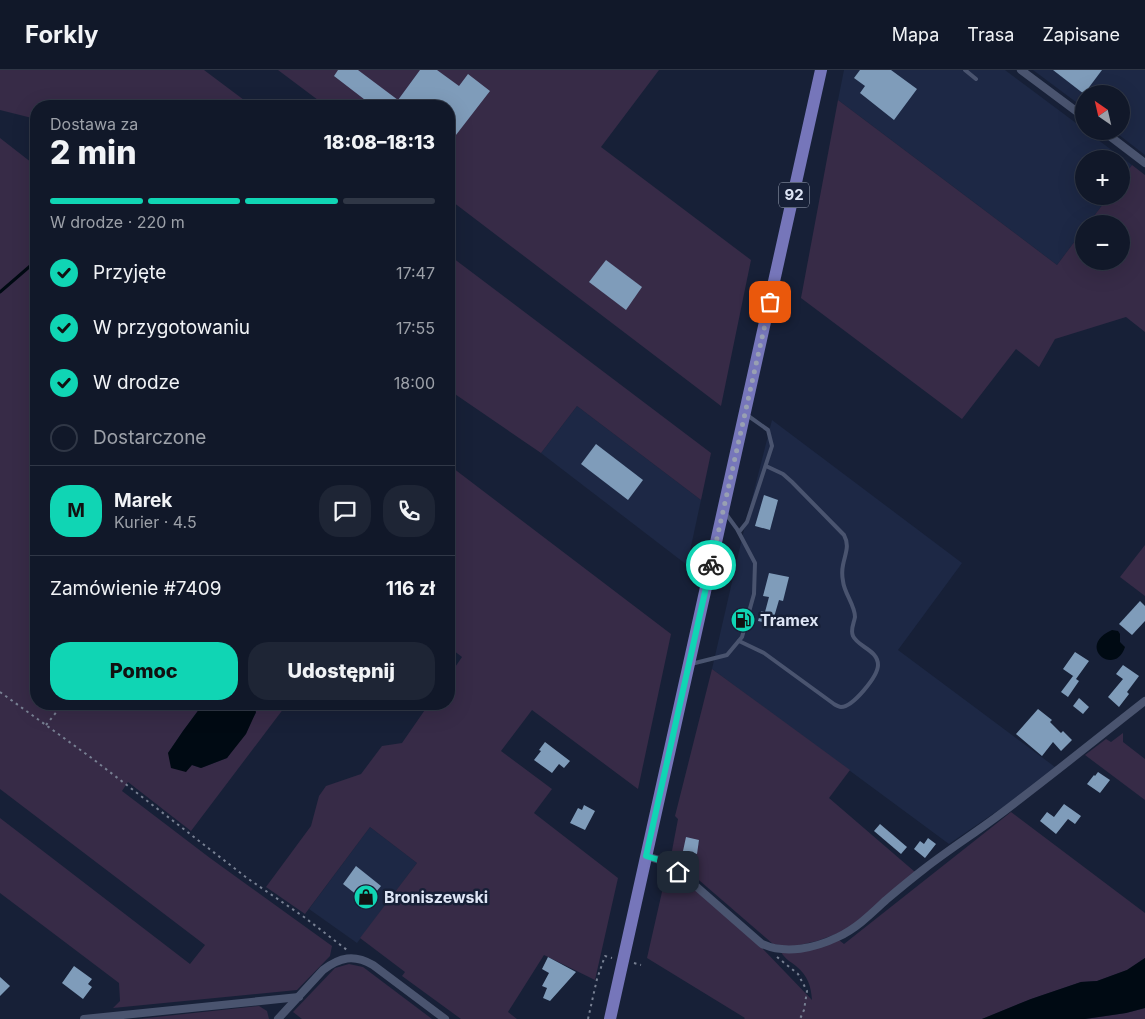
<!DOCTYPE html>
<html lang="pl">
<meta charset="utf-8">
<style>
body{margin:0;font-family:Inter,sans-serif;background:#1e2535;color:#f1f3f6;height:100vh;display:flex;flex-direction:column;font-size:19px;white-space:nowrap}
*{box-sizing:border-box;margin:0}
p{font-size:16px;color:#9ca0a8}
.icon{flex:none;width:28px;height:28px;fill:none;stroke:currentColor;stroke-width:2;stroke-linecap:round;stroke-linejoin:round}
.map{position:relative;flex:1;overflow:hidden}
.side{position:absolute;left:30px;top:30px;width:425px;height:610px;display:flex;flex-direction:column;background:#111829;border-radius:20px;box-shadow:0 5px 20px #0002,0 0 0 1px #303746}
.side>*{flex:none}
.needle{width:32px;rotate:326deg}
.buttons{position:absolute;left:1075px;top:15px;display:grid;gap:10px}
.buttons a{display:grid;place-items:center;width:55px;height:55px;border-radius:50%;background:#111829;box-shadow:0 5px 20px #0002,0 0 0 1px #303746;font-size:25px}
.pin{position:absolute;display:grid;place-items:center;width:42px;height:42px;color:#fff;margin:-21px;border-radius:10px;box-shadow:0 2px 8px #0006}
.courier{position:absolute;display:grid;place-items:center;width:50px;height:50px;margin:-25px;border:4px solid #10d5b4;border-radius:50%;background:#fff;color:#222;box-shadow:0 1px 6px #0007}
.summary em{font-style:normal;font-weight:800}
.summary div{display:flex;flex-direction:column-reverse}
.summary{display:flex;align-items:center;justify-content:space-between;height:85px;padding:0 20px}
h1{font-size:32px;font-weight:800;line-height:38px}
.bar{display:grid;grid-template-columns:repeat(4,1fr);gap:8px 5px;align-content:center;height:60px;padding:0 20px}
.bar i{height:6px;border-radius:4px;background:#303746}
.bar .selected{background:#10d5b4}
.bar p{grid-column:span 4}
.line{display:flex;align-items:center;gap:12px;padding:0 20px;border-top:1px solid #303746}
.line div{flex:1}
.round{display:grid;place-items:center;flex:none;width:52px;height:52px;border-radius:20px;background:#1e2535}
ol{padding:0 20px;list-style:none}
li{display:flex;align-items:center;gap:15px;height:55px}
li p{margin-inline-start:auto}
li .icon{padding:5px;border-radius:50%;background:#10d5b4;color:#111;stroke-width:4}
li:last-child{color:#9ca0a8}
li i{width:28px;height:28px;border:2px solid #303746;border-radius:50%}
.primary-button{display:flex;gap:10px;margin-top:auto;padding:10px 20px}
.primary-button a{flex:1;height:58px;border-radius:20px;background:#10d5b4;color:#111;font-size:20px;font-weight:800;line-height:58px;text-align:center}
.primary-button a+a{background:#1e2535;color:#f1f3f6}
header{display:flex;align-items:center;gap:30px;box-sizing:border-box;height:70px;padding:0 25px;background:#111829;border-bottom:1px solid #303746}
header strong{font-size:24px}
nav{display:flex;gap:28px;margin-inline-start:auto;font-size:18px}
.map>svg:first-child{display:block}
</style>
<header>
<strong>Forkly</strong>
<nav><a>Mapa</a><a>Trasa</a><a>Zapisane</a></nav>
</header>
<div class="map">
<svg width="1145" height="949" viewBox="0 0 1145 949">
<rect width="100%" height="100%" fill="#172037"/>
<!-- built -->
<g fill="#1d2845">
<polygon points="844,0 1005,0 1084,59 1084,61 1086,61 1132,95 1121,109 1121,89 1084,89 1084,126 1109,126 1088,154 1084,154 1084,159 1057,195 838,30"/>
<polygon points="1033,0 1145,0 1145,85 1114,61 1121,61 1121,24 1084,24 1084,38"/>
<polygon points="577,336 701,430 687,495 541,383"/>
<polygon points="772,350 962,493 898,580 1055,697 1006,735 949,774 712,599 743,464"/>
<polygon points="370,757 417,793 357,873 309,839"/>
</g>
<!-- green -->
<g fill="#372b47">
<polygon points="0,0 204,0 252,36 36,36 36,49 0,40"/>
<polygon points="278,0 659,0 601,77 751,190 721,336 449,129 449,36 326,36"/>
<polygon points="838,30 1057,195 1084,159 1084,191 1121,191 1121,154 1088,154 1109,126 1121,126 1121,109 1132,95 1145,105 1145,262 1126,247 1055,269 1039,297 1016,279 962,349 801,228"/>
<polygon points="0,68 36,96 36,634 203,634 183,661 168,683 192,695 201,698 227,688 256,643 252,634 287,634 191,761 128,712 122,721 210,788 332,876 330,886 297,920 113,938 120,931 119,913 0,823 0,748 190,894 205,875 0,719"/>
<polygon points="449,185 711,383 701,430 577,336 541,383 449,320"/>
<polygon points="449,395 671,564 638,719 532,640 501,681 552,719 534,743 618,808 595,910 544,885 508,942 517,949 461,949 402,906 405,902 360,868 417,793 370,757 305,844 266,817 311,756 319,726 326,716 361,704 382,676 402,673 429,634 449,634 449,606 462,587 449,577"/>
<polygon points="1145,475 1145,526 1120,507"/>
<polygon points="712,599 850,700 829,728 915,802 869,843 847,860 817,871 791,877 773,874 671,786 678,749 675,746"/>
<polygon points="1123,663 1123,672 1145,689 1145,730 1085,685 1106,669 1111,672"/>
<path d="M1011 742 1145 843V888L1127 900 1097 911 1081 912 1031 929 982 949H744L745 948 647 888 664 813 670 802 692 816 762 878 812 930C811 916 808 906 796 896 791 892 785 889 781 882L839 870 844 874Z"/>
<polygon points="349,894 363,897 432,949 302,949 293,942 335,898"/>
<polygon points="259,936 267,941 269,949 138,949"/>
<polygon points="1145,938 1145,949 1085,949 1126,943"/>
</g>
<!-- water -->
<g fill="#000a13">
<path d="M1112 560 1118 561 1120 564V572L1125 577C1115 608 1075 576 1112 560Z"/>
<polygon points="203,634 252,634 256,642 246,664 227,688 201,698 192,695 186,702 171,698 168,683 183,661"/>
<polygon points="1145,888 1145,938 1126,943 1085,949 982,949 1031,929 1081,912 1097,911 1127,900"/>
</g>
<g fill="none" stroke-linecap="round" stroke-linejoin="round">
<!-- stream -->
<polyline stroke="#000a13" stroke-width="3" points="0,222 36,191"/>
</g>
<!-- building -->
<g fill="#7f9cba">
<polygon points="338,0 358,0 398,30 420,0 437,0 459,16 468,4 490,21 449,74 449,36 373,36 334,6"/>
<polygon points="860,0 891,0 917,19 894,50 860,23 865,16 854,8"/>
<polygon points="1053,0 1102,0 1084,24"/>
<polygon points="606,190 642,217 626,240 589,212"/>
<polygon points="596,374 643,410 628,430 581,394"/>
<polygon points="764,425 778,430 770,460 755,456"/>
<polygon points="769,503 789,507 783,531 779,530 772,554 758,551 761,541 765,542 769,527 763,526"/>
<polygon points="1140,531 1145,536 1145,551 1132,565 1119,554"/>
<polygon points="1075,582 1089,591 1076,609 1079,611 1068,627 1061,622 1073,606 1076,608 1063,599"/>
<polygon points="1123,595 1139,606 1127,622 1129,624 1119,637 1108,627 1123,609 1116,604"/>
<polygon points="1079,628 1089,637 1083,644 1073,636"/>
<polygon points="1038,639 1052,650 1050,652 1061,663 1063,661 1072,670 1061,681 1053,672 1042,686 1016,664"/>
<polygon points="545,672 570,691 564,698 559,694 552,703 534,690 541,681 539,680"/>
<polygon points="1098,702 1110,710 1100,723 1087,714 1094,705 1095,706"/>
<polygon points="1064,734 1081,746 1075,754 1068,749 1056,764 1040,751 1047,742 1054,747"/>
<polygon points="584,735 595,741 585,760 570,753 578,738 582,740"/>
<polygon points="880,754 907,777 901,784 874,761"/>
<polygon points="686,767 699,770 697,784 683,781"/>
<polygon points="928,768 936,774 925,788 914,779 920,771 924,774"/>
<polygon points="356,796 381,816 367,833 343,814"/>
<polygon points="548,887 576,902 550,931 543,928 547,918 542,916 549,903 542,899"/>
<polygon points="74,896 92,909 88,914 92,917 83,929 62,913"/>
<polygon points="0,907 10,916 0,926"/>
</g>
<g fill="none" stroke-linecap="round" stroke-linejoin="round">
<!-- path -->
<g stroke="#788093" stroke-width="2" stroke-dasharray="2.5 4" stroke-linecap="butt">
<polyline points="0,622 93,689 247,808 304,847 347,880"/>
<polyline points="46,655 63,634"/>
<polyline points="777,887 798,904 807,921 804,940 800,949"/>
<polyline points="634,893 641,895"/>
<polyline points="588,949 597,909 605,886 612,888"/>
</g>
<!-- service -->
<g stroke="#4a546f" stroke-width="4">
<polyline points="965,0 976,9"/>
<polyline points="739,462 747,452 772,376 768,360 747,345"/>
<path d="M739 571 764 583 834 634C835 635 840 637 841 637 853 637 878 606 878 595 878 580 858 577 853 566 850 560 854 553 855 547 855 535 844 523 843 511 842 506 842 500 843 495 845 484 850 476 844 465L792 412 783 404 766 396"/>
<polyline points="691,594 727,585 742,567 754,524 755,493 737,459 726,444"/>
</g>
<!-- minor -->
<g stroke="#4a546f" stroke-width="8">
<polyline points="1021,0 1084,47"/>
<polyline points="1103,61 1145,93"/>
<path d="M646 786 666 792 690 811 762 874C786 885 815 878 838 867 857 858 871 844 886 830 899 819 911 809 924 799 947 781 972 765 995 748 1046 710 1095 670 1145 631"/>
<polyline points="84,949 299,927"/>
<path d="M278 949 323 900C340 887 354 884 373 895L445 949"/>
</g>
<!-- primary -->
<polyline stroke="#7676ba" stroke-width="12" points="610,949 821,0"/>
</g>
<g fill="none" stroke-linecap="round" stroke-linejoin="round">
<!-- done -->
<polyline stroke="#98a0b2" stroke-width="5" stroke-dasharray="0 9" points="711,495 770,232"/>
<!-- route -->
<polyline stroke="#10d5b4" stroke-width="6" points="678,802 666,792 646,786 711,495"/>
</g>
<!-- icons -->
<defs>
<symbol id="fuel-disc" viewBox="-11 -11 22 22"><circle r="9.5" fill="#10d5b4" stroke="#172037"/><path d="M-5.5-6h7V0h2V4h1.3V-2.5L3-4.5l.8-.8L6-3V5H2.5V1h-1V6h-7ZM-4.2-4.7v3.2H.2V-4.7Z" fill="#111"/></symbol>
<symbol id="shop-disc" viewBox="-11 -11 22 22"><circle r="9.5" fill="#10d5b4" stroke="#172037"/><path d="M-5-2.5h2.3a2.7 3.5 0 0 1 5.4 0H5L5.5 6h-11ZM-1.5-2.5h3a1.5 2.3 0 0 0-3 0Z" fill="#111"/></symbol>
</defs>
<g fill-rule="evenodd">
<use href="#fuel-disc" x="729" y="536" width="28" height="28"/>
<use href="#shop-disc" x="352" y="813" width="28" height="28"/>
</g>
<g text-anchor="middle" stroke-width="5" stroke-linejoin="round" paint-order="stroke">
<!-- shield labels -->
<rect fill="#172037" stroke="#a2aabc" stroke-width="1" x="779" y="112.5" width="30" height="25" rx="4"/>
<g font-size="15" font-weight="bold" fill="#dee5f5">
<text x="794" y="130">92</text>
</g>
<!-- poi labels -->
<g font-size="16" font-weight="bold" fill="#dee5f5" stroke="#172037" text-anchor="start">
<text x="760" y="556">Tramex</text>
<text x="384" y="833">Broniszewski</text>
</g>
</g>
</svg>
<div class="buttons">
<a><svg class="needle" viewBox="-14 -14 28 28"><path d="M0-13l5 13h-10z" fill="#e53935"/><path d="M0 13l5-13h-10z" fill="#9ca0a8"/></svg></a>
<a>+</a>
<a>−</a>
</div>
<div class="pin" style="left:770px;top:232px;background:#ea580c"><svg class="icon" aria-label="bag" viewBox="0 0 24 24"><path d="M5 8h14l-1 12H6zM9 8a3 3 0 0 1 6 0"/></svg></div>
<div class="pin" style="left:678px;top:802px;background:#1f2937"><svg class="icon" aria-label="home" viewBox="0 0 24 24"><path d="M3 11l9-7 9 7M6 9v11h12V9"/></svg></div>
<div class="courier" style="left:711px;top:495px"><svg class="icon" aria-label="bike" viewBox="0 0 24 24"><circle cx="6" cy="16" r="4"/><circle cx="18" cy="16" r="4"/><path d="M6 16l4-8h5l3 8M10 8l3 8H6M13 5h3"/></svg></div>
<section class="side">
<div class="summary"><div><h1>2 min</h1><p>Dostawa za</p></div><em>18:08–18:13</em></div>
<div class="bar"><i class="selected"></i><i class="selected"></i><i class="selected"></i><i></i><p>W drodze · 220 m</p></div>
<ol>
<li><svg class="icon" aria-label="check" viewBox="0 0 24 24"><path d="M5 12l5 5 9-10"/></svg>Przyjęte<p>17:47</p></li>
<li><svg class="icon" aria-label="check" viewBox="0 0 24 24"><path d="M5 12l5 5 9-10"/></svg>W przygotowaniu<p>17:55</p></li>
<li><svg class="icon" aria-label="check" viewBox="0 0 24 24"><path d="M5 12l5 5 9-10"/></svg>W drodze<p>18:00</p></li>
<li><i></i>Dostarczone</li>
</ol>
<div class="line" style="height:90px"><b class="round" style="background:#10d5b4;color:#111">M</b><div><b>Marek</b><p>Kurier · 4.5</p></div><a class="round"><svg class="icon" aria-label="chat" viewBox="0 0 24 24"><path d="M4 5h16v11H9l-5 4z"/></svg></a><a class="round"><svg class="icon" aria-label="phone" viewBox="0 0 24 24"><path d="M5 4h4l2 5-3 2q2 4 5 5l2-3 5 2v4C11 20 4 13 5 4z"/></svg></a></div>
<div class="line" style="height:65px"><div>Zamówienie #7409</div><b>116 zł</b></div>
<div class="primary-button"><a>Pomoc</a><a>Udostępnij</a></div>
</section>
</div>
